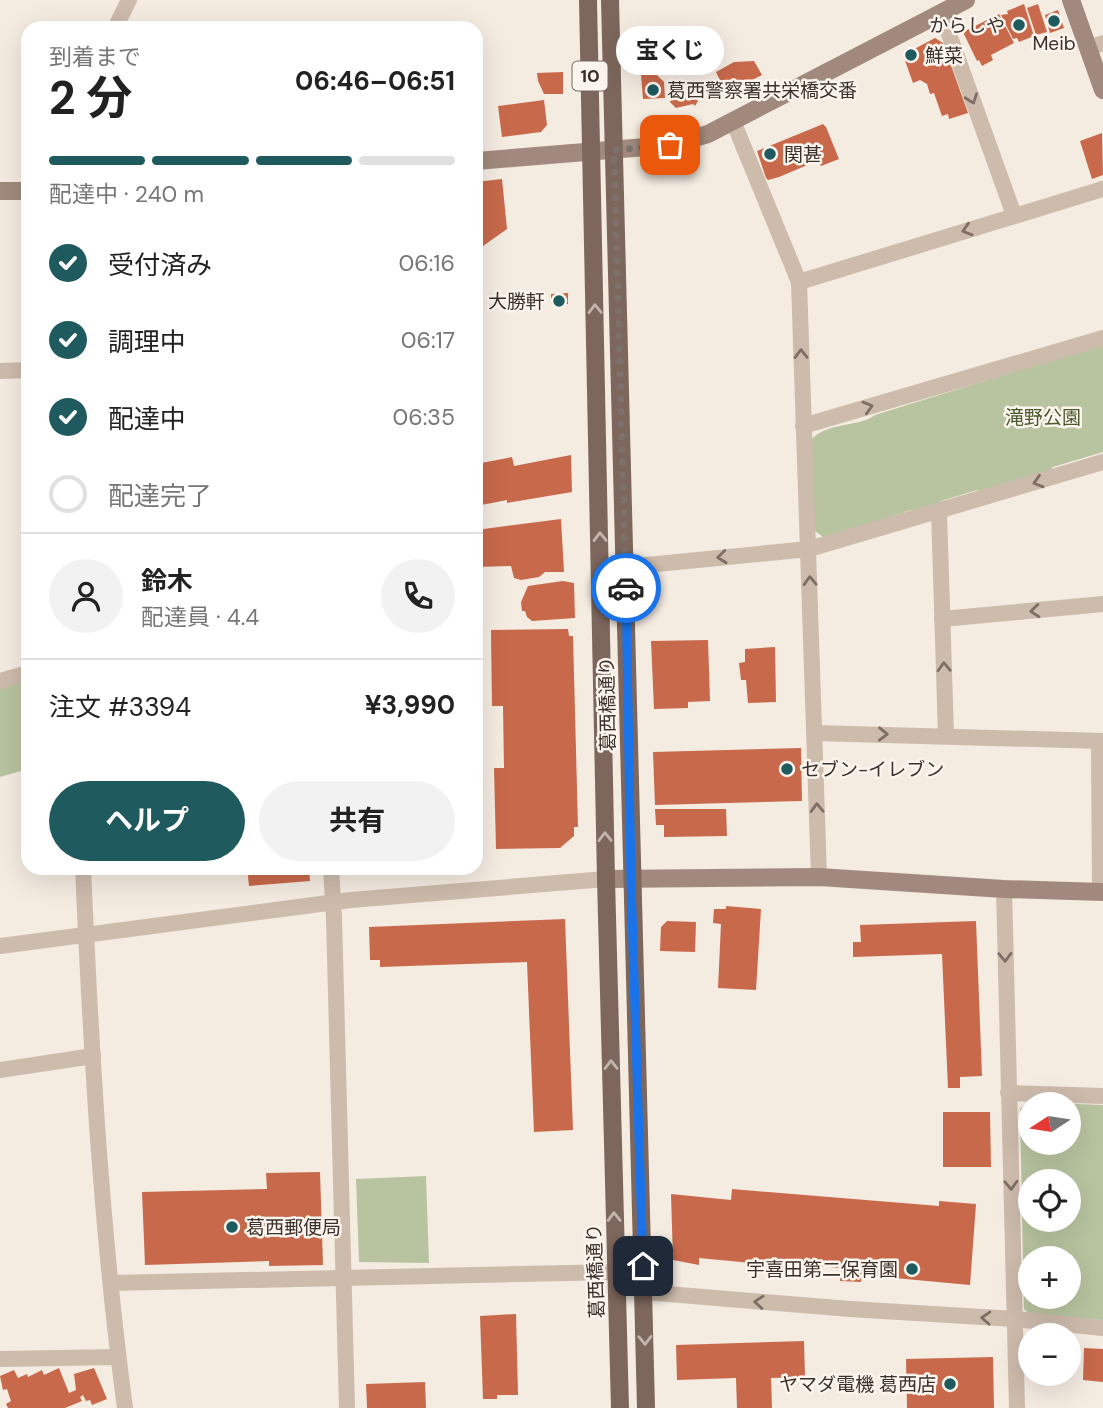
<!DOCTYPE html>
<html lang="ja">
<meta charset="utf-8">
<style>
body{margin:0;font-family:"DM Sans","Noto Sans JP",sans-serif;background:#f2f2f2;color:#222;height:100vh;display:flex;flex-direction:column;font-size:26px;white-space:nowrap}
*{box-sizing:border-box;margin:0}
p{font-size:23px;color:#767676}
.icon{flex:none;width:38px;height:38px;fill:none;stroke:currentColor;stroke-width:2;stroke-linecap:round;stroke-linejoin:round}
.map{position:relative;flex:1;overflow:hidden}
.drawer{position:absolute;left:21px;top:21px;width:462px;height:854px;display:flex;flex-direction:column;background:#fff;border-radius:21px;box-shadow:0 7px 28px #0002}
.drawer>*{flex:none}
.needle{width:46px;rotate:258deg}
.fabs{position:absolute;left:1018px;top:1092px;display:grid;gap:14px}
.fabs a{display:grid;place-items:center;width:63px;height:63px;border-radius:50%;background:#fff;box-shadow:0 7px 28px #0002;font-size:35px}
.pin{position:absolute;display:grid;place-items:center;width:60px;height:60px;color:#fff;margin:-30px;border-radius:14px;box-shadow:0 4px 10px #0006}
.courier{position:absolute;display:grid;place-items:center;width:70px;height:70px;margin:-35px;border:5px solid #1a73e8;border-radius:50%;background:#fff;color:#222;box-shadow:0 2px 9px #0007}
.bubble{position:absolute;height:49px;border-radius:24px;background:#fff;box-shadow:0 7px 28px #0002;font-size:23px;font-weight:700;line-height:49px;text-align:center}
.head em{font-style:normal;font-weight:700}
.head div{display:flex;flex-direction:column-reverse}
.head{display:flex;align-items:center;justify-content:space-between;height:119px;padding:0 28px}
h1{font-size:46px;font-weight:700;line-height:52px}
.bar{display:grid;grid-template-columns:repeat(4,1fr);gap:10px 7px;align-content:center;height:84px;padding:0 28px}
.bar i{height:9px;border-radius:5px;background:#e0e0e0}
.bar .on{background:#1f5a5e}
.bar p{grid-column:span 4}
.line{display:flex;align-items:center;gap:18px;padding:0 28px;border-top:2px solid #e0e0e0}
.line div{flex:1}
.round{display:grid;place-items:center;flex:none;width:74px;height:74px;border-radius:37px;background:#f2f2f2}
ol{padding:0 28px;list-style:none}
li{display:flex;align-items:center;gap:21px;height:77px}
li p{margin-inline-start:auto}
li .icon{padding:7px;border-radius:50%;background:#1f5a5e;color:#fff;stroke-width:4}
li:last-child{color:#767676}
li i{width:38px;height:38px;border:4px solid #e0e0e0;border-radius:50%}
.button{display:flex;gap:14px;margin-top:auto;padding:14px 28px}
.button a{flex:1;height:80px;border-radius:42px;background:#1f5a5e;color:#fff;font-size:28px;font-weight:700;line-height:80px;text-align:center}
.button a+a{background:#f2f2f2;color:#222}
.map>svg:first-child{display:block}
</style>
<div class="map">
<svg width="1103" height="1408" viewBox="0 0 1103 1408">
<rect width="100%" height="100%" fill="#f4ebe1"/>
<!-- green -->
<g fill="#b8c4a0" fill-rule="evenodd">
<path d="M1103 344V452L1053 467 1048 472 980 494 977 490 941 501 925 515 911 510 826 539 815 531 811 440C828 421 858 428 875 415Z"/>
<polygon points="28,681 28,769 0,777 0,688"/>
<path d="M1027 1102 1103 1105V1320L1032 1316 1024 1309 1020 1109ZM1031 1104H1069V1143H1031ZM1031 1181H1069V1220H1031ZM1031 1258H1069V1297H1031Z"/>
<polygon points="426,1176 429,1263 359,1262 356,1179"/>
</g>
<!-- building -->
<g fill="#c8694b">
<polygon points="1024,4 1034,36 1019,42 1017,38 1013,39 1001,15 1008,14 1007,11"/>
<polygon points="1038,4 1047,32 1036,35 1027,8"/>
<polygon points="1058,10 1064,28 1050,33 1045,15"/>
<polygon points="999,14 1014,43 991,55 993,60 982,66 979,60 977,61 963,32"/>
<polygon points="935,38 943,43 968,113 949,119 948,114 942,116 934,93 930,94 927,84 920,80 913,83 903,55"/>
<polygon points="754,61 762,75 726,93 716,72 734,62"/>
<polygon points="563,72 563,94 544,94 538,81 537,73"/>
<polygon points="656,74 664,82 665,98 643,99 641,75"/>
<polygon points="679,86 698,101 695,106 693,104 676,108 670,102"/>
<polygon points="544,100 547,125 541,132 502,137 498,106"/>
<polygon points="823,124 826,127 839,159 821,166 817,161 779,177 768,180 766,178 757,151"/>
<polygon points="1102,133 1103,175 1092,179 1080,141"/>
<polygon points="502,179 507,229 476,251 476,182"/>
<polygon points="568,293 568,304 551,304 551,294"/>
<polygon points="571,455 572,492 507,503 507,500 476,506 476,464 512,457 514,466"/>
<polygon points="561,519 564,572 545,572 539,577 521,580 514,578 511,566 476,567 476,530"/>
<polygon points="563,581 574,583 575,618 532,621 527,617 525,611 522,611 521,602 528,586"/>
<polygon points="568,629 569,636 573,636 578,827 574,827 574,836 560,848 496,849 494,768 504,768 503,706 492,706 491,630"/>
<polygon points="708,640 710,701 688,702 688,708 654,709 651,641"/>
<polygon points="775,647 776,702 748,703 746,680 741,680 739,663 745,662 745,649"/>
<polygon points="801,748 802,801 655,805 653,752"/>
<polygon points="655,809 726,809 727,836 664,837 664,825 656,825"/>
<polygon points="247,868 309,868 310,881 249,886"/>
<polygon points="356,868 420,868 420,870 356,875"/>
<polygon points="726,906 761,909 756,990 718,988 721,924 713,923 714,909 726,909"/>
<polygon points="565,919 573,1130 534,1132 527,962 380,967 380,960 370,960 369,927"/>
<polygon points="667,921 696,922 695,952 660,951 661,927"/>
<polygon points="976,921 982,1076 960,1077 960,1088 948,1088 942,954 853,957 853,942 861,942 860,925"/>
<polygon points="943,1112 990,1112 991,1167 943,1167"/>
<polygon points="320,1172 323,1265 269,1266 269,1261 145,1265 142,1192 267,1189 266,1173"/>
<polygon points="732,1189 939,1206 939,1201 976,1204 970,1285 862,1275 861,1282 840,1281 841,1268 809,1265 808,1271 798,1270 799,1265 792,1265 792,1269 762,1267 762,1264 699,1258 699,1265 673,1260 671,1194 731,1200"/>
<polygon points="516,1314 518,1395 497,1395 497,1399 483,1399 480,1316"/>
<polygon points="804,1341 805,1377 771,1378 772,1408 737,1408 736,1378 677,1380 676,1345"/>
<polygon points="1084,1348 1103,1349 1103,1382 1083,1380"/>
<polygon points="993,1357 994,1408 907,1408 906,1359"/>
<polygon points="59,1368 69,1393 76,1390 74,1374 94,1368 107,1399 92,1405 90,1400 86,1401 83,1395 80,1397 82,1401 65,1408 8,1408 6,1404 11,1401 7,1389 3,1390 0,1376 14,1370 18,1378 27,1374 28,1377 42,1370 44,1375"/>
<polygon points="425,1382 426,1408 367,1408 366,1384"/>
</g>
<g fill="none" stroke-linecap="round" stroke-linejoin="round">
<!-- street -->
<g stroke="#cdbbac" stroke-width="16">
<polyline points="941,12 1014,215"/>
<polyline points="115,28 129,0"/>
<polyline points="1088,48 1103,43"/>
<polyline points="733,121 799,282 819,877"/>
<polyline points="799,282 1103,189"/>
<polyline points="0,371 28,370"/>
<polyline points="803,426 1103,338"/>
<polyline points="939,512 946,735"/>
<polyline points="626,567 809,549 1103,462"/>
<polyline points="942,619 1103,604"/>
<polyline points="0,681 28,673"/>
<polyline points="815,733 1103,741"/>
<polyline points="1099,741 1100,892"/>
<path d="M83 868C91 1048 101 1229 125 1408"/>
<polyline points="331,868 334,918 347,1408"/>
<polyline points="1004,889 1017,1408"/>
<polyline points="0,946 351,900 606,879"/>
<polyline points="0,1070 93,1056"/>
<polyline points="1008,1093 1103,1096"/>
<polyline points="111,1283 616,1272"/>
<polyline points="644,1292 850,1309 1015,1319 1103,1328"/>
<polyline points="0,1359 118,1357"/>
</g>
<!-- secondary -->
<g stroke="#a18a7d" stroke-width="18">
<polyline points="1071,0 1103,90"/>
<polyline points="476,161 670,145 708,134 966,0"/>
<polyline points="0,191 28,191"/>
<polyline points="606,879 819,877 1004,889 1103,892"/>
</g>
<!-- primary -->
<g stroke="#7d675c" stroke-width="18">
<polyline points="588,0 606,879 620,1408"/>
<polyline points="610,0 646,1408"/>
</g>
</g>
<!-- one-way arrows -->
<defs><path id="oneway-chevron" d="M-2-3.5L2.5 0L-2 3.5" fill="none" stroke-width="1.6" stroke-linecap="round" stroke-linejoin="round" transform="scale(1.75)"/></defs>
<g stroke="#7d6f65">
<use href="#oneway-chevron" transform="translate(972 99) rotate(70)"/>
<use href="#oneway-chevron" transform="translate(967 230) rotate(163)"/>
<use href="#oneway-chevron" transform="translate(801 354) rotate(-91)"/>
<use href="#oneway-chevron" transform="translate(868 407) rotate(-16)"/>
<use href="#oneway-chevron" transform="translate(1038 482) rotate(163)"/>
<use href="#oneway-chevron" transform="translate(722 557) rotate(174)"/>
<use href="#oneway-chevron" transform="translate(810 581) rotate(-92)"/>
<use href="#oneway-chevron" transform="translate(1035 611) rotate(175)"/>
<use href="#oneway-chevron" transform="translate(944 667) rotate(-92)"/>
<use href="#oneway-chevron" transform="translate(883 734) rotate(1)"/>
<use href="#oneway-chevron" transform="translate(817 808) rotate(-92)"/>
<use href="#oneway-chevron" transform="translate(1005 957) rotate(89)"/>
<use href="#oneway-chevron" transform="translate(1011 1185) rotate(88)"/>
<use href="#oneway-chevron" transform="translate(759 1302) rotate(-175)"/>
<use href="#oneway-chevron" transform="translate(986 1318) rotate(-177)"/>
</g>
<g stroke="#c2b5ac">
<use href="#oneway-chevron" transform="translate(595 309) rotate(-91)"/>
<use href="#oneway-chevron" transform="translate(600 537) rotate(-91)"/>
<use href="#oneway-chevron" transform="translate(605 837) rotate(-91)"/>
<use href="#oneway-chevron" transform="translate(611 1065) rotate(-91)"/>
<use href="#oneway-chevron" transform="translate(614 1217) rotate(-91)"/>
<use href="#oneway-chevron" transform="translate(645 1340) rotate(89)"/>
</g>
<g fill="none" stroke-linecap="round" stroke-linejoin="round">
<!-- done -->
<polyline stroke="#7c716b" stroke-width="7" stroke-dasharray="0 12.6" points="626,588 614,150 670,145"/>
<!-- route -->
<polyline stroke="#1a73e8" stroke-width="9" points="626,588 631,880 643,1266"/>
</g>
<!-- markers -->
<g fill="#1f5a5e" stroke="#fbf5ee" stroke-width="2.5">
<circle cx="1054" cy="21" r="7"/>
<circle cx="1019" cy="25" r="7"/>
<circle cx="911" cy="55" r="7"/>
<circle cx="653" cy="90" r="7"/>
<circle cx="770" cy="154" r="7"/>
<circle cx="559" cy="301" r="7"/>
<circle cx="787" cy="769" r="7"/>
<circle cx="232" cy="1227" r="7"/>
<circle cx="912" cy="1269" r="7"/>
<circle cx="950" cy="1384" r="7"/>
</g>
<g text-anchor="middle" stroke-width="5" stroke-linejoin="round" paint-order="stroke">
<!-- shield labels -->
<rect fill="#fbf5ee" stroke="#756b66" stroke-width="2" x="572.5" y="61.5" width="35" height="29" rx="5"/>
<g font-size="18" font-weight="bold" fill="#3b302b">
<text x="590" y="82">10</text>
</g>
<!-- poi labels -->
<g font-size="19" fill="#3b302b" stroke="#fbf5ee" text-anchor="start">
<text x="1005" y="32" text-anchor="end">からしや</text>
<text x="1054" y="50" text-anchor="middle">Meib</text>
<text x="925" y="62">鮮菜</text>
<text x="667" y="97">葛西警察署共栄橋交番</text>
<text x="784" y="161">関甚</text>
<text x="545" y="308" text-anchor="end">大勝軒</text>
<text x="801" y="776">セブン-イレブン</text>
<text x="246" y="1234">葛西郵便局</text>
<text x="898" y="1276" text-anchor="end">宇喜田第二保育園</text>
<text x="936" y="1391" text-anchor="end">ヤマダ電機 葛西店</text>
</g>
<!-- park labels -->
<g font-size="19" fill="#4a5a2e" stroke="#fbf5ee">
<text x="1043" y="424">滝野公園</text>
</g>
<!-- street labels -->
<g font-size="19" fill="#3b302b" stroke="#fbf5ee">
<text transform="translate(607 704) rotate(-91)" y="7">葛西橋通り</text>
<text transform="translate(595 1271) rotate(-92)" y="7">葛西橋通り</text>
</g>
</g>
</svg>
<div class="fabs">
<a><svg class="needle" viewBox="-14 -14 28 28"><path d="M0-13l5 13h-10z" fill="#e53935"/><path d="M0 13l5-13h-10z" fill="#767676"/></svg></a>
<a><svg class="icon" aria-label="locate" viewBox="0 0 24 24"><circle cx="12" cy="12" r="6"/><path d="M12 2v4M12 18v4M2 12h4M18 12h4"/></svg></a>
<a>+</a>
<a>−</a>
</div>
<div class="pin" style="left:670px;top:145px;background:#ea580c"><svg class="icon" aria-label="bag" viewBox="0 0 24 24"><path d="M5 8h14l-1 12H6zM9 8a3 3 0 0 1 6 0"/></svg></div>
<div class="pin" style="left:643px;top:1266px;background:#1f2937"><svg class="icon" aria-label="home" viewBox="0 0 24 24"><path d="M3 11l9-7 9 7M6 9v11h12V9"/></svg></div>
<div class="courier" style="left:626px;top:588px"><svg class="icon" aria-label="car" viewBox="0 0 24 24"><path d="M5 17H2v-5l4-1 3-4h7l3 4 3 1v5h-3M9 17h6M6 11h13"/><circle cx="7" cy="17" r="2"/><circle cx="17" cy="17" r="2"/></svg></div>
<div class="bubble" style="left:616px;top:26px;width:108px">宝くじ</div>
<section class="drawer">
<div class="head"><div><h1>2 分</h1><p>到着まで</p></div><em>06:46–06:51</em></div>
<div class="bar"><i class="on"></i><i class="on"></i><i class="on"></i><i></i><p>配達中 · 240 m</p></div>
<ol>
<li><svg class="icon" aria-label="check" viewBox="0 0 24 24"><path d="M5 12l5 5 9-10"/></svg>受付済み<p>06:16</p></li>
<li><svg class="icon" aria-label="check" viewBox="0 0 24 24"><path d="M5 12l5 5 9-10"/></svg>調理中<p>06:17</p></li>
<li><svg class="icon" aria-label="check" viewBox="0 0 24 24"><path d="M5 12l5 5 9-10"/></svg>配達中<p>06:35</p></li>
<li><i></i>配達完了</li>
</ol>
<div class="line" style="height:126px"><a class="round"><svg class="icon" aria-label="person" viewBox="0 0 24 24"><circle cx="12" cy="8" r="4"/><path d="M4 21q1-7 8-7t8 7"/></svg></a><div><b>鈴木</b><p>配達員 · 4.4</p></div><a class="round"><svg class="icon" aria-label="phone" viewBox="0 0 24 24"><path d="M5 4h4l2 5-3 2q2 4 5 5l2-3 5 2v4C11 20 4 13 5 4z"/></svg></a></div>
<div class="line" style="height:91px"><div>注文 #3394</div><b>¥3,990</b></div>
<div class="button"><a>ヘルプ</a><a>共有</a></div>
</section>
</div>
